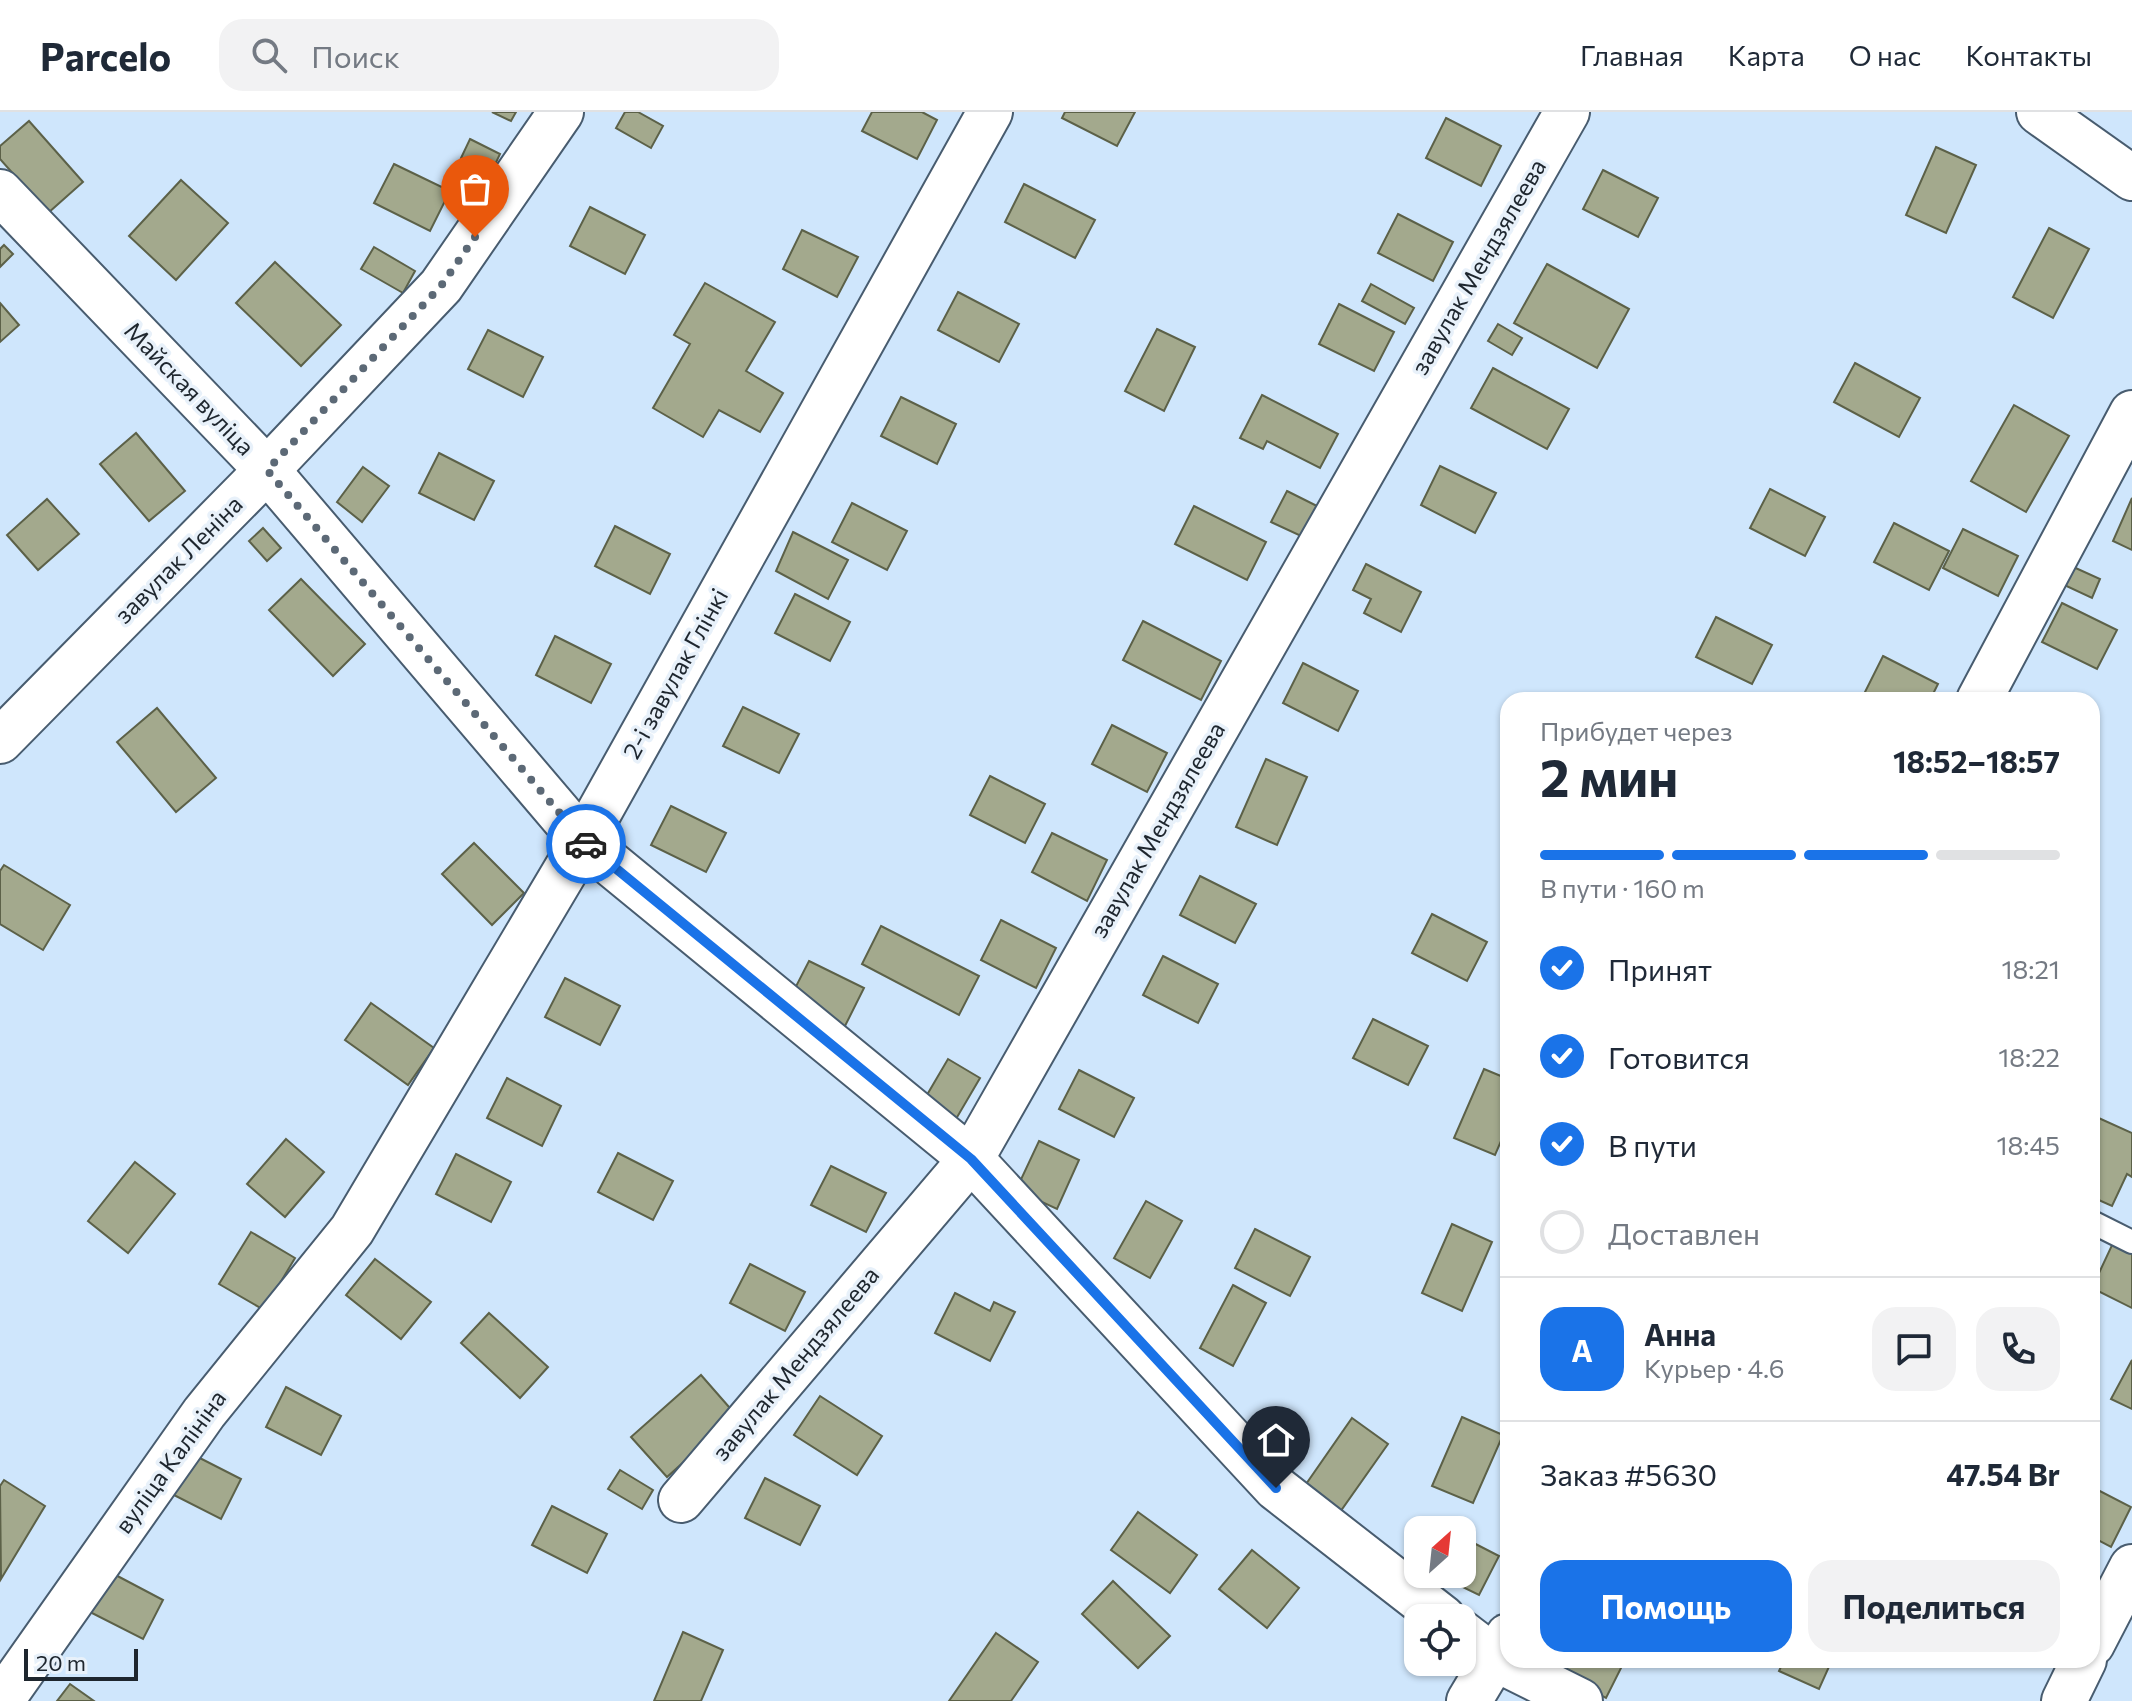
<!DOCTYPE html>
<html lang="ru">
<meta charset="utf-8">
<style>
body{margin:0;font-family:Commissioner,sans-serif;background:#f2f2f3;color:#1f2937;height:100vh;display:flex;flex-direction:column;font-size:30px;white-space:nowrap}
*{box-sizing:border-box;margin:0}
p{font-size:26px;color:#747a83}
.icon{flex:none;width:44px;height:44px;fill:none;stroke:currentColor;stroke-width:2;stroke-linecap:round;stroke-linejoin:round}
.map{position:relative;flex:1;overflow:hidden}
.drawer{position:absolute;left:1500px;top:580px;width:600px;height:976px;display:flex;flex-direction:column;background:#fff;border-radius:24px;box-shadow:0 2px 6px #0004}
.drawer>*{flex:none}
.needle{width:52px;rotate:27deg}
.tools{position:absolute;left:1404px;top:1404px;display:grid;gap:16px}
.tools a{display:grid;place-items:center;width:72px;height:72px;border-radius:16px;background:#fff;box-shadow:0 2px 6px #0004;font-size:40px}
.scale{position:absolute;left:24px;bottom:20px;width:114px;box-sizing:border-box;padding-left:8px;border:4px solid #1e262e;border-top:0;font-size:22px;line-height:28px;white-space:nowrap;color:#1e262e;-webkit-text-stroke:6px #e8f1fa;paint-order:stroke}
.pin{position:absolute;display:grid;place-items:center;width:68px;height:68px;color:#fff;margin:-82px -34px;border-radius:50% 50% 50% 0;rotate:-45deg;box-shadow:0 0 8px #0007}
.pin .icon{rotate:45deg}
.courier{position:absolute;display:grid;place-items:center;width:80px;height:80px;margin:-40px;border:6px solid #1a73e8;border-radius:50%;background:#fff;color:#222;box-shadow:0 2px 10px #0007}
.summary em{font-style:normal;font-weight:700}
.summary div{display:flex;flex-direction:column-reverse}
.summary{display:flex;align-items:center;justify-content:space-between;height:136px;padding:0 40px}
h1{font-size:52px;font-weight:700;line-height:60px}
.bar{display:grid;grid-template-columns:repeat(4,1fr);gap:12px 8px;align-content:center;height:96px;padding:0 40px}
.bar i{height:10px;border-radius:6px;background:#e0e1e3}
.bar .on{background:#1a73e8}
.bar p{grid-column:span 4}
.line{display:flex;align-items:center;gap:20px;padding:0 40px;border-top:2px solid #e0e1e3}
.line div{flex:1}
.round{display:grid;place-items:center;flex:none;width:84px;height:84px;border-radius:24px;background:#f2f2f3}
ol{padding:0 40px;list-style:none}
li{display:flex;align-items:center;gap:24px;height:88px}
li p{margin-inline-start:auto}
li .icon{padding:8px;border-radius:50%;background:#1a73e8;color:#fff;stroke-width:4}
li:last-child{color:#747a83}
li i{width:44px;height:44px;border:4px solid #e0e1e3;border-radius:50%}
.primary-button{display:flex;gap:16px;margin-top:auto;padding:16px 40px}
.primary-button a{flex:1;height:92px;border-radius:24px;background:#1a73e8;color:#fff;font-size:32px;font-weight:700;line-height:92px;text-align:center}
.primary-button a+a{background:#f2f2f3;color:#1f2937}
header{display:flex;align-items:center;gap:48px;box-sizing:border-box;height:112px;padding:0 40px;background:#fff;border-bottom:2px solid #e0e1e3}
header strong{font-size:38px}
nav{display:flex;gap:44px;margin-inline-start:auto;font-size:28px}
.search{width:560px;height:72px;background:#f2f2f3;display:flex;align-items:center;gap:20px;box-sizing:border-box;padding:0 28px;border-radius:24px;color:#747a83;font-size:30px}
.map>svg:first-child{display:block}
</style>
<header>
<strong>Parcelo</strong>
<div class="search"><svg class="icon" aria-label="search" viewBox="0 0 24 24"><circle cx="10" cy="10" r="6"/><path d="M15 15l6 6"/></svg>Поиск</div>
<nav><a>Главная</a><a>Карта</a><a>О нас</a><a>Контакты</a></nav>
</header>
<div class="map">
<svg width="2132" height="1589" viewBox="0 0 2132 1589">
<rect width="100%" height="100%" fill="#cfe6fc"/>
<!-- building -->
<g fill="#a3a98d" stroke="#5c6148" stroke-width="2">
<polygon points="492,0 516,0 511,9"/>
<polygon points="625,0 638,0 663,14 651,36 616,16"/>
<polygon points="872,0 922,0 937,8 917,47 862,19"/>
<polygon points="1065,0 1135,0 1117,34 1062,6"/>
<polygon points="1446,6 1501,34 1481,74 1426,46"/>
<polygon points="29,9 83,70 48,101 0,47 0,34"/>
<polygon points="470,27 500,42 491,61 461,46"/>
<polygon points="1936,35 1976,53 1946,121 1906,103"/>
<polygon points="394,52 450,79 430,119 374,91"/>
<polygon points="1603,58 1658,86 1638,125 1583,97"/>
<polygon points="181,68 228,111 176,168 129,124"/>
<polygon points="1024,72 1095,108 1075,146 1005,110"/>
<polygon points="590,95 645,123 625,162 570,134"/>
<polygon points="1398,102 1453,130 1433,169 1378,141"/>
<polygon points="2049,116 2089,137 2053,206 2013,185"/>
<polygon points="802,118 858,145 837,185 783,157"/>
<polygon points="4,133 13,142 0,155 0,137"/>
<polygon points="374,135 415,159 403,181 361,157"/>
<polygon points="275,150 341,213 301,254 236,191"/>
<polygon points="1547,152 1629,197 1597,256 1514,211"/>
<polygon points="705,171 775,210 746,259 783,281 760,320 719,298 703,325 653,296 690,232 674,223"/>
<polygon points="1371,172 1414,196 1405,212 1362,189"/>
<polygon points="958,180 1019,212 999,250 938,218"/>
<polygon points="0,191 19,213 0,230"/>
<polygon points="1339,192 1394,220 1374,259 1319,232"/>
<polygon points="1498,212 1522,226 1512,243 1488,229"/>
<polygon points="1157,217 1195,235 1164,299 1125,279"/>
<polygon points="488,218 543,245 523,285 468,257"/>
<polygon points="1855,251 1920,286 1899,325 1834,290"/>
<polygon points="1493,256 1569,297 1547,337 1471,296"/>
<polygon points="1262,283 1338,322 1320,356 1267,329 1263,337 1240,326"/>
<polygon points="901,285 956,312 937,352 881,324"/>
<polygon points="2014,293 2069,324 2026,400 1971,369"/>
<polygon points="136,321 185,379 149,409 100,352"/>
<polygon points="439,341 494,369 474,408 419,381"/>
<polygon points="1440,354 1496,381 1475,421 1421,393"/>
<polygon points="363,355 389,374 362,410 337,390"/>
<polygon points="1770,377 1825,405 1805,444 1750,416"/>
<polygon points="1287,379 1317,394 1301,424 1271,410"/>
<polygon points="2132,386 2132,438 2113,429"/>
<polygon points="47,387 79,422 38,458 7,423"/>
<polygon points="852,391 907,419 887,458 832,430"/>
<polygon points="1194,394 1266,430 1247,468 1175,432"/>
<polygon points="1894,411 1949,439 1929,478 1874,450"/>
<polygon points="615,414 670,442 650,482 595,454"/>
<polygon points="263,416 281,436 267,449 249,429"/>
<polygon points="1963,417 2018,444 1998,484 1943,456"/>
<polygon points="793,420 848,448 828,487 776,459"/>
<polygon points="1366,452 1421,480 1401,520 1364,501 1371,487 1353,478"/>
<polygon points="2069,453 2100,467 2092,486 2060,471"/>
<polygon points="301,467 365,532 333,564 269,498"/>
<polygon points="795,482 850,510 830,549 775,521"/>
<polygon points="2062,491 2117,518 2097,557 2042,530"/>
<polygon points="1716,505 1772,533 1752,572 1696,545"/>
<polygon points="1143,509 1221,549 1201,588 1123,548"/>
<polygon points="555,524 611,552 591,591 536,563"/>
<polygon points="1883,544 1938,572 1930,588 1872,588 1863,584"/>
<polygon points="1303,551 1358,579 1338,619 1283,591"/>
<polygon points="743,595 799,622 779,661 723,634"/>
<polygon points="157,596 216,666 176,700 117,630"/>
<polygon points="1112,613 1167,641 1147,680 1092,652"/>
<polygon points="1266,647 1307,665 1277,733 1236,715"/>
<polygon points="990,664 1045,692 1025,731 970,703"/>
<polygon points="671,694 726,721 706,760 651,733"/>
<polygon points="1052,721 1107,748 1087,789 1032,760"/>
<polygon points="474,731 524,781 492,813 442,762"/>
<polygon points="4,753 70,793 43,838 0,812 0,759"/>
<polygon points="1200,764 1256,792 1235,831 1180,803"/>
<polygon points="1432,802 1487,830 1467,869 1412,841"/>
<polygon points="1001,808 1056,836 1036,876 981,848"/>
<polygon points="881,814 979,864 959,903 862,852"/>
<polygon points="1163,844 1218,872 1198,911 1143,883"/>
<polygon points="809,849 864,876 844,916 789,888"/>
<polygon points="565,866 620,894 600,933 545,905"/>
<polygon points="371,891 434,936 408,973 345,928"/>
<polygon points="1373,907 1428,934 1408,973 1353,946"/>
<polygon points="948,947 980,966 956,1007 924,988"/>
<polygon points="1484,957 1508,967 1508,1013 1495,1043 1454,1026"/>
<polygon points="1079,958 1134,986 1114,1025 1059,997"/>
<polygon points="507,966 561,994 542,1034 487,1006"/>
<polygon points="2092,1003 2132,1021 2132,1065 2127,1062 2112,1094 2092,1085"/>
<polygon points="286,1027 324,1060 285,1105 247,1072"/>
<polygon points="1039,1029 1079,1048 1057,1097 1016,1078"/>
<polygon points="618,1041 673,1069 653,1108 598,1080"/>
<polygon points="456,1042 511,1070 491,1110 436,1082"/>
<polygon points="135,1050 175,1082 128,1141 88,1109"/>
<polygon points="831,1054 886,1081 866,1120 811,1093"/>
<polygon points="1146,1089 1182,1109 1150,1166 1114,1146"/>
<polygon points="1452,1112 1492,1130 1462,1199 1422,1181"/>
<polygon points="1255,1117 1310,1145 1290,1184 1235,1156"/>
<polygon points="251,1120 295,1146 264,1198 219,1172"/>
<polygon points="2113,1131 2132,1141 2132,1196 2092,1176"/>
<polygon points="375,1147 431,1190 401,1227 346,1183"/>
<polygon points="750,1152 805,1180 785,1219 730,1191"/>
<polygon points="1233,1173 1266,1191 1233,1254 1200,1236"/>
<polygon points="955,1181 990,1199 994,1190 1015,1200 990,1249 935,1221"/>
<polygon points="489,1201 548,1255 520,1286 461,1231"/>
<polygon points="2132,1248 2132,1297 2111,1287"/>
<polygon points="701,1263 736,1303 667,1365 631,1325"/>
<polygon points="286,1275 341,1304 321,1343 266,1315"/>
<polygon points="820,1284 882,1324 857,1363 794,1323"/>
<polygon points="1462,1305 1503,1323 1473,1391 1432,1374"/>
<polygon points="1352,1306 1388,1332 1340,1400 1304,1375"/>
<polygon points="186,1339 241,1367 221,1407 166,1379"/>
<polygon points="620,1358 653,1378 642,1397 608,1377"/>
<polygon points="765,1366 820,1394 800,1433 745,1406"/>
<polygon points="4,1368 45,1394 1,1467 0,1374"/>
<polygon points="2092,1375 2131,1395 2111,1435 2092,1425"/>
<polygon points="552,1394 607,1422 587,1461 532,1433"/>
<polygon points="1138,1400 1197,1443 1170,1481 1111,1438"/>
<polygon points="1462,1425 1499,1444 1479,1483 1436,1462 1462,1462"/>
<polygon points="1252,1438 1299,1476 1267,1516 1219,1477"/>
<polygon points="108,1459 163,1488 143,1527 88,1499"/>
<polygon points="1113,1469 1170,1524 1138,1556 1082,1502"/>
<polygon points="683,1520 723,1538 701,1589 654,1589"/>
<polygon points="996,1521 1038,1550 1011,1589 949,1589"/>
<polygon points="1556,1548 1625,1548 1606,1586 1551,1558"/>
<polygon points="1784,1548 1832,1548 1819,1577 1779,1559"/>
<polygon points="70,1572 94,1589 57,1589"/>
</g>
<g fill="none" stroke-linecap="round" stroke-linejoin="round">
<defs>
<polyline id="service" points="2092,1110 2132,1130"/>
<g id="minor">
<polyline points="2039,0 2132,66"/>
<polyline points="1979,588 2132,301"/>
<polyline points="0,629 267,358 441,174 561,0"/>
<polyline points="681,1388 971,1047 1567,0"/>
<polyline points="1,1589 204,1301 352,1118 583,729 990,0"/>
<polyline points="1469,1589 1508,1524"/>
</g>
<g id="tertiary">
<polyline points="0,80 267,358 583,729 971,1047 1276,1376 1443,1506"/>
<polyline points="1462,1521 1496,1547 1580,1589"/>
<polyline points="2092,1532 2132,1455"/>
<polyline points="2064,1589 2084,1548"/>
</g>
</defs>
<!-- service casing -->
<use href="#service" stroke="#485c6f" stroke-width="26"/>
<!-- minor casing -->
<use href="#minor" stroke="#485c6f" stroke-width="48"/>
<!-- tertiary casing -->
<use href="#tertiary" stroke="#485c6f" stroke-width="48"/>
<!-- service -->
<use href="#service" stroke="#fff" stroke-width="22"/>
<!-- minor -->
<use href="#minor" stroke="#fff" stroke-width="44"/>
<!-- tertiary -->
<use href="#tertiary" stroke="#fff" stroke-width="44"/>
</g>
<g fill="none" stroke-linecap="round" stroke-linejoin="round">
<!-- done -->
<polyline stroke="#5c6976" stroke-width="8" stroke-dasharray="0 14.4" points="475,125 441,174 267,358 586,732"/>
<!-- route -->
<polyline stroke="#1a73e8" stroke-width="10" points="586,732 971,1047 1276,1376"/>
</g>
<g text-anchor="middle" stroke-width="7" stroke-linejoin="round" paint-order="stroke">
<!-- street labels -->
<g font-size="24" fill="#1e262e" stroke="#e8f1fa">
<text transform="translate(1479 155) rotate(-60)" y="8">завулак Мендзялеева</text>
<text transform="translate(189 277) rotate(46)" y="8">Майская вуліца</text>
<text transform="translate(179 448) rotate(-45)" y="8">завулак Леніна</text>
<text transform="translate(676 562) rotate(-61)" y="8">2-і завулак Глінкі</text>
<text transform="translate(1158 718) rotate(-60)" y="8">завулак Мендзялеева</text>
<text transform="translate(796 1252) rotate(-50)" y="8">завулак Мендзялеева</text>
<text transform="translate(171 1350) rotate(-54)" y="8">вуліца Калініна</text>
</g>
</g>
</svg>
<div class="tools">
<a><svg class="needle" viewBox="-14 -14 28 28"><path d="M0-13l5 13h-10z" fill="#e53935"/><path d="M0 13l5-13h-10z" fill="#747a83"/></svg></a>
<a><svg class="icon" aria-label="locate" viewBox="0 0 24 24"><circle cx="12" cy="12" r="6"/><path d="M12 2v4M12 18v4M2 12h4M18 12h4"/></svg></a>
</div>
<div class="scale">20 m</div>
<div class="pin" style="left:475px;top:125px;background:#ea580c"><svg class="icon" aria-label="bag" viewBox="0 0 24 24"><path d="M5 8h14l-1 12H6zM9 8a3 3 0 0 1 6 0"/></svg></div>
<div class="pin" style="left:1276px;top:1376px;background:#1f2937"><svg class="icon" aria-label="home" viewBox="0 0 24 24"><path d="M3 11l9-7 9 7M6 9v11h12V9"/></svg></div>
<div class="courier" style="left:586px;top:732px"><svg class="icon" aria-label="car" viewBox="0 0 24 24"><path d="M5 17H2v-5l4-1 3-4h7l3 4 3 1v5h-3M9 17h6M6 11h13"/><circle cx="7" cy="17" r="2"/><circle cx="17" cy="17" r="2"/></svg></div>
<section class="drawer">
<div class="summary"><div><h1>2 мин</h1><p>Прибудет через</p></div><em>18:52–18:57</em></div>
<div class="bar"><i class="on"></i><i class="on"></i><i class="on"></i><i></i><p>В пути · 160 m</p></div>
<ol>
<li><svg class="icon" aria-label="check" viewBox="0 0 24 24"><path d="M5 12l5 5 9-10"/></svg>Принят<p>18:21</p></li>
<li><svg class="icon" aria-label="check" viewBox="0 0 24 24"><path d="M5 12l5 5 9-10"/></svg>Готовится<p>18:22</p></li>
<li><svg class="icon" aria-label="check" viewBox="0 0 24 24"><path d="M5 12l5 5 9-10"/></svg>В пути<p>18:45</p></li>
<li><i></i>Доставлен</li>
</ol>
<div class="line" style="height:144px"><b class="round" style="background:#1a73e8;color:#fff">А</b><div><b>Анна</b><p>Курьер · 4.6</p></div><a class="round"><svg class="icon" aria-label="chat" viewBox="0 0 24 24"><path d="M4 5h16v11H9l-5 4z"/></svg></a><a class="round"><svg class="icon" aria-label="phone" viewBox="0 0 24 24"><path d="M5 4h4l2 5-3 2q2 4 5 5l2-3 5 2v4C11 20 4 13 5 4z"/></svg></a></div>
<div class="line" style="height:104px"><div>Заказ #5630</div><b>47.54 Br</b></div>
<div class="primary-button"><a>Помощь</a><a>Поделиться</a></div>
</section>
</div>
